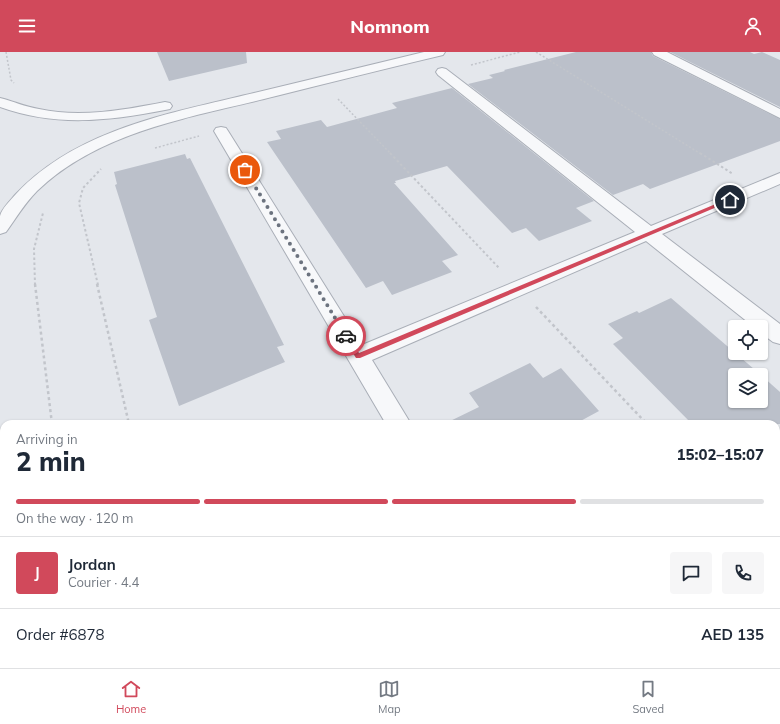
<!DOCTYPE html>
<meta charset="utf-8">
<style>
body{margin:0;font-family:Mulish,sans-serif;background:#f6f6f7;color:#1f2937;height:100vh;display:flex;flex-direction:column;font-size:15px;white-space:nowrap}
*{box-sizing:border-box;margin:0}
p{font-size:13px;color:#747a83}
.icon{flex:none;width:22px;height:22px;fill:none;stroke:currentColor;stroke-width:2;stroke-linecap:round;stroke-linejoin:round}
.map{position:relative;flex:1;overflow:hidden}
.sheet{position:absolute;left:0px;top:368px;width:780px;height:248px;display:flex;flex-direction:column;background:#fff;border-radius:12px 12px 0 0;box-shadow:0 1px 3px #0004}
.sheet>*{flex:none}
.buttons{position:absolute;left:728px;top:268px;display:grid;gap:8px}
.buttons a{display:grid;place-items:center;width:40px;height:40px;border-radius:4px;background:#fff;box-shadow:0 1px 3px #0004;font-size:20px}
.pin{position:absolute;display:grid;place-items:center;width:34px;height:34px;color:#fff;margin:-17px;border:2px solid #fff;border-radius:50%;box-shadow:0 1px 4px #0007}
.courier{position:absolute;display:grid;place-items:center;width:40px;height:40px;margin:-20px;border:3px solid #d1495b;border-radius:50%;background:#fff;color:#222;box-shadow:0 1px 5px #0007}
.summary em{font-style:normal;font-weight:800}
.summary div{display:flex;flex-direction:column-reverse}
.summary{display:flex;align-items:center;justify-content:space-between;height:68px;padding:0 16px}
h1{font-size:26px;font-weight:800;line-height:30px}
.bar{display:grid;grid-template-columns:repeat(4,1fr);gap:6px 4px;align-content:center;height:48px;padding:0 16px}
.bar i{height:5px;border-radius:3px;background:#e0e1e3}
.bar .active{background:#d1495b}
.bar p{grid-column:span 4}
.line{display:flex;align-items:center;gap:10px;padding:0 16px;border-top:1px solid #e0e1e3}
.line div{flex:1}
.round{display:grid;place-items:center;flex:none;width:42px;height:42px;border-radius:4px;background:#f6f6f7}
header{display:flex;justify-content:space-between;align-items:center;height:52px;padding:0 16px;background:#d1495b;color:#fff;font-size:18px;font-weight:800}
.tabs{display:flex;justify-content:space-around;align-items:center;height:56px;border-top:1px solid #e0e1e3;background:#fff;font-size:11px;color:#747a83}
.tabs a{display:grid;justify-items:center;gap:2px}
.tabs .active{color:#d1495b}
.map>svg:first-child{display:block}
</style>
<header><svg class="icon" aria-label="menu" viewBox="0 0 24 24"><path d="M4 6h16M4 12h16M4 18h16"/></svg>Nomnom<svg class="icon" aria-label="person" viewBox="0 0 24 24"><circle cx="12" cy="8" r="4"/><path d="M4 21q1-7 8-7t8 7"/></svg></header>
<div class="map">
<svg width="780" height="616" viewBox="0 0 780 616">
<rect width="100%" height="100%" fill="#e4e7ec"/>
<!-- building -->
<g fill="#bbc0ca">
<polygon points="157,0 246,0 247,11 169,29"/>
<polygon points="576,0 651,0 653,4 780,67 780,89 650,137 643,132 613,143 468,32 493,26 489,23 505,19 504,18"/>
<polygon points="670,0 750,0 754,2 762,0 780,8 780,55"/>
<polygon points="452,36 594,149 576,156 592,169 539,189 526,176 512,181 447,114 395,129 396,131 394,131 458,203 442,209 452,220 392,243 383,229 366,236 267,90 281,87 276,79 321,68 327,75 397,56 392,51"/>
<polygon points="185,102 187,107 190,106 284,293 277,295 285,310 179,354 149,268 157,265 115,133 117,132 114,120"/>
<polygon points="671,246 761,323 735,323 735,349 761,349 761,323 780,340 780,372 692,372 613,292 623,286 608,272 637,259 639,261"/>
<polygon points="530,311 543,326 561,316 599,359 575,372 444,372 479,355 469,341"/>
</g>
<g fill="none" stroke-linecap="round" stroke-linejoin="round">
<defs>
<g id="street">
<path d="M424 0H445L443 3C383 17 324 32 264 47 186 66 97 81 37 139 25 151 16 166 6 180L0 182C0 176 0 169 0 164 2 156 11 148 16 142 77 77 171 61 254 41 311 27 368 14 424 0Z"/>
<polygon points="652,0 667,0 780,57 780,66 654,3"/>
<polygon points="442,16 446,17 651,174 780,121 780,132 662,182 780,272 780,292 773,290 761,281 761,275 754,275 646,189 372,308 411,372 386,372 214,79 216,76 221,75 226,76 228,79 362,293 635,180 438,23 436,20 438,17"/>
<path d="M0 46C13 49 25 55 39 57 80 66 124 58 165 50L170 51 172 54 170 57 165 58C109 69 55 75 0 55Z"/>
<polygon points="529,612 562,612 564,616 531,616"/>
</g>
</defs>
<!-- street casing -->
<use href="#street" stroke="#a9aeb7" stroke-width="2"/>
<!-- path-far3 -->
<g stroke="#c2c5cb" stroke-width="1.5" stroke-dasharray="2 2" stroke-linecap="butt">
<polyline points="6,0 11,28 14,31"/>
<polyline points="536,0 701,102"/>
<polyline points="471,13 520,0"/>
<polyline points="338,47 391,102"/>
<polyline points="155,96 199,84"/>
</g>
<!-- path-far2 -->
<g stroke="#c2c5cb" stroke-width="2" stroke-dasharray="2.5 2.5" stroke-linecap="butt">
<polyline points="390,101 500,217"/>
<polyline points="700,101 733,122"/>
<polyline points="35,233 34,197 43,161"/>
<polyline points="98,233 79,151 83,136 101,117"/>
</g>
<!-- path-far1 -->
<g stroke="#c2c5cb" stroke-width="2.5" stroke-dasharray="3 3" stroke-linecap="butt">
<polyline points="35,232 52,372"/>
<polyline points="97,232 129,372"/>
<polyline points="536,255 647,372"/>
</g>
<!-- path -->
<g stroke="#c2c5cb" stroke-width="3" stroke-dasharray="4 4" stroke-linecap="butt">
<polyline points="776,508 780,513"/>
<polyline points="84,612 85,616"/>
<polyline points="182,612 183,616"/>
</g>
<!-- street -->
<use href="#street" fill="#f7f8fa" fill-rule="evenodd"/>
</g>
<!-- route -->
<polygon fill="#d1495b" points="730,146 731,147 731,149 360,306 356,306 342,284 346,281 348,282 359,301"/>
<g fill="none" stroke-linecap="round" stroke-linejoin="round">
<!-- done -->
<polyline stroke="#6c737f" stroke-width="4" stroke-dasharray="0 7.2" points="245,118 346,284"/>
</g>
</svg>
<div class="buttons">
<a><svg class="icon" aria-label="locate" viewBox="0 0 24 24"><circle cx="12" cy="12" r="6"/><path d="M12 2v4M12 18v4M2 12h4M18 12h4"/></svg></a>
<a><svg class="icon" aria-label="layers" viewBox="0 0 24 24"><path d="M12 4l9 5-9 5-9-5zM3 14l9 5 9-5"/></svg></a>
</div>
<div class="pin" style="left:245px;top:118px;background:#ea580c"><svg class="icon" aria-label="bag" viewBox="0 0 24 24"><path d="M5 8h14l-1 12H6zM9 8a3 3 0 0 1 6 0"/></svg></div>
<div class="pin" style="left:730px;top:148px;background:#1f2937"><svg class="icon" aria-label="home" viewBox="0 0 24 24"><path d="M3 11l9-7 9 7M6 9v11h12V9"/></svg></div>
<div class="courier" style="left:346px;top:284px"><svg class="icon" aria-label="car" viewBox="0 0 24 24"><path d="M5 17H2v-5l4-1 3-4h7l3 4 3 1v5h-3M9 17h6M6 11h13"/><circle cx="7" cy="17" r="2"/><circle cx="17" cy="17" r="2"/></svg></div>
<section class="sheet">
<div class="summary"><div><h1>2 min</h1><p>Arriving in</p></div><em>15:02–15:07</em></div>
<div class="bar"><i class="active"></i><i class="active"></i><i class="active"></i><i></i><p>On the way · 120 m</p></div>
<div class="line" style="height:72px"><b class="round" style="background:#d1495b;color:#fff">J</b><div><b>Jordan</b><p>Courier · 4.4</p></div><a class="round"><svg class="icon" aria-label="chat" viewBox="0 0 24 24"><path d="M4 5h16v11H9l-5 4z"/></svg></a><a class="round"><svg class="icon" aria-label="phone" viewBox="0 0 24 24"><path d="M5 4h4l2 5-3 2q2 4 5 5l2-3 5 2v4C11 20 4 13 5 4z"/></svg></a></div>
<div class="line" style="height:52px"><div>Order #6878</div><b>AED 135</b></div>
</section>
</div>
<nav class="tabs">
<a class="active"><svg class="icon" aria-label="home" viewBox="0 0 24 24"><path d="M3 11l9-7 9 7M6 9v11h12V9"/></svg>Home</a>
<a><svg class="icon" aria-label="map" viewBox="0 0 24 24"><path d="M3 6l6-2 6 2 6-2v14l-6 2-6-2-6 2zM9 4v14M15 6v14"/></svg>Map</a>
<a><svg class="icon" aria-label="saved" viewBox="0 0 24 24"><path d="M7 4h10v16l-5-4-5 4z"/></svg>Saved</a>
</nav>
